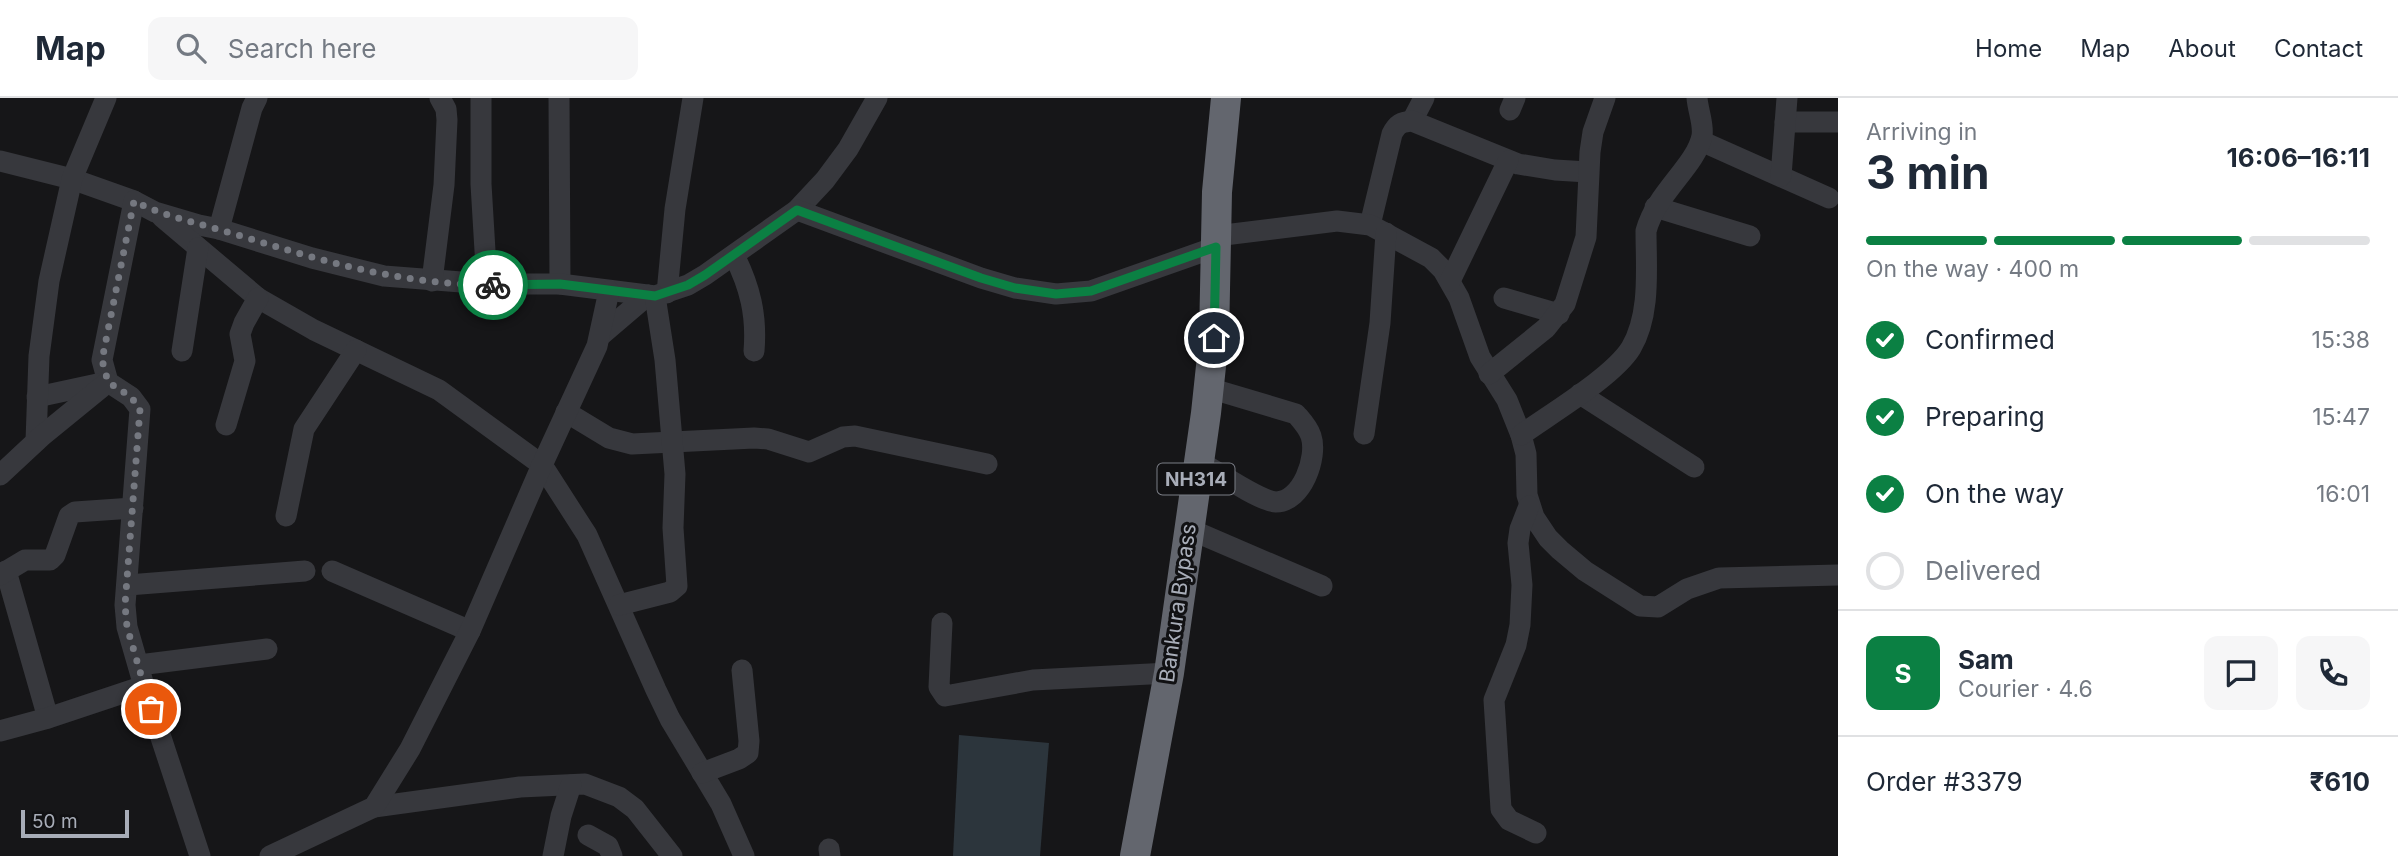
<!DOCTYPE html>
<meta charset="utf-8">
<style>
body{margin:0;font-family:Inter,sans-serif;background:#f6f6f7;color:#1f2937;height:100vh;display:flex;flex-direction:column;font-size:26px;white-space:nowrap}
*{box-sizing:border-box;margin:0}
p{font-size:23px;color:#747a83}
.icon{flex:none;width:38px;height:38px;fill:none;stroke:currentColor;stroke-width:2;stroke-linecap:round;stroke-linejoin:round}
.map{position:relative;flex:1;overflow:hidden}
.side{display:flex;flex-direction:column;background:#fff;width:560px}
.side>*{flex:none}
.scale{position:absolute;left:21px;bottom:18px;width:108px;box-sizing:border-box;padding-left:7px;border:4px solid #a8adb8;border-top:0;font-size:19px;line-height:24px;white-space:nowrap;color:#a8adb8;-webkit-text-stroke:5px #111113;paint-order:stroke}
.pin{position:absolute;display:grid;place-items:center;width:60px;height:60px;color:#fff;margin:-30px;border:4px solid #fff;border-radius:50%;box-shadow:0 2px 7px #0007}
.courier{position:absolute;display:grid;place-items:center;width:70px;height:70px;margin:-35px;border:5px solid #0b8043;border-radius:50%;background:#fff;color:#222;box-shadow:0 2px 9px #0007}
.summary em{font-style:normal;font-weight:700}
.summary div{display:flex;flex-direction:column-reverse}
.summary{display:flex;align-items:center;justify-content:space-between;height:119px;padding:0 28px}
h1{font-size:46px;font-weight:700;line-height:52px}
.bar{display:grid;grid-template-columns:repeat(4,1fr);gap:10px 7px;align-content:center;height:84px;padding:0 28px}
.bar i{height:9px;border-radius:5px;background:#e0e1e3}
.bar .on{background:#0b8043}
.bar p{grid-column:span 4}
.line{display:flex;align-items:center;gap:18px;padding:0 28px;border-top:2px solid #e0e1e3}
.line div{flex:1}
.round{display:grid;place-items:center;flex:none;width:74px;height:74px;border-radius:14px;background:#f6f6f7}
ol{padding:0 28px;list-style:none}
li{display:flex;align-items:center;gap:21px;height:77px}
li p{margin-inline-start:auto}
li .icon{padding:7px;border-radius:50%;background:#0b8043;color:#fff;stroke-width:4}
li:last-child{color:#747a83}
li i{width:38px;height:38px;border:4px solid #e0e1e3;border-radius:50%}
header{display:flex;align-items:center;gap:42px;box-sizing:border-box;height:98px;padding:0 35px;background:#fff;border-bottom:2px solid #e0e1e3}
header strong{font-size:33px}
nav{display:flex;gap:38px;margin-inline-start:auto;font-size:24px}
.search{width:490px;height:63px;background:#f6f6f7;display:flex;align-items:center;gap:18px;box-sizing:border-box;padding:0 24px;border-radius:14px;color:#747a83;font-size:26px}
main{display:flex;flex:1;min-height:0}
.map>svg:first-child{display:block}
</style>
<header>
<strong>Map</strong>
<div class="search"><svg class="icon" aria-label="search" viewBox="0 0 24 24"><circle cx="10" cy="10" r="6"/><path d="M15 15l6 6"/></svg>Search here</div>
<nav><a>Home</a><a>Map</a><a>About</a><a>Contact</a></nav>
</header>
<main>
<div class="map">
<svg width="1838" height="758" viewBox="0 0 1838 758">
<rect width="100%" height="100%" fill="#161618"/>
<!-- water -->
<polygon fill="#2c353c" points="959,637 1049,645 1040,758 953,758"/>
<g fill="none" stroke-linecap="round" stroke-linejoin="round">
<!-- minor -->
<g stroke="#37383d" stroke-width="21">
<polyline points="481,0 481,86 487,186"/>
<polyline points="559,0 560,186"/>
<polyline points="1510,12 1515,0"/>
<polyline points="1412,23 1424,0"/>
<polyline points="1785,24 1838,24"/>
<polyline points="1701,43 1829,100"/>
<polyline points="0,63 72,81 134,103 155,114 199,127 219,131 312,160 384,178 487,186 560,186 655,198 688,187 705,177 797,112 825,82 848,51 877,0"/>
<polyline points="1781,78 1787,0"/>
<polyline points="134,103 102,262 108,284 131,299 140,311 125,507 127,529 144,588 200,758"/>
<polyline points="1655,109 1750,138"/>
<polyline points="797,112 981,180 1015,190 1056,196 1091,193 1216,149"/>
<polyline points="162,119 258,200 314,232 439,292 542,367 587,437 656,592 670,621 721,706 744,758"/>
<path d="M1370 127 1392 36C1397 26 1401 24 1412 23L1518 66 1555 72 1588 74"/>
<polyline points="219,131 252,10 257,0"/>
<polyline points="1216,138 1337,123 1370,127 1431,160 1443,172 1459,200 1480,259 1507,302 1521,337 1526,356 1527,397 1534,419 1548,440 1560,452 1585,473 1640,508 1658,509 1687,491 1719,480 1838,477"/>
<path d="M734 157C750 189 757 217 754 253"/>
<polyline points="432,183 444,87 447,22 446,11 440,0"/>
<polyline points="1450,183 1508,63"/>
<polyline points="667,195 675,111 693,0"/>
<polyline points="1504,200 1559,216"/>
<polyline points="600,238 648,197"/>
<polyline points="182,253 198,150"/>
<polyline points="1489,276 1546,230 1565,206 1586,139 1590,54 1593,34 1605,0"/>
<polyline points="1580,296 1694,369"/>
<polyline points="37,299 102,285"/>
<polyline points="566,314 609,340 632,346 754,340 768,341 809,354 843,339 855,338 987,366"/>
<polyline points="226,327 245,263 240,236 244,225 258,200"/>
<polyline points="1364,336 1380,225 1386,135"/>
<path d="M1521 337C1550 316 1613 279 1631 250 1651 216 1646 170 1646 133 1656 95 1696 68 1702 38 1704 26 1698 13 1697 0"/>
<polyline points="36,343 39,258 49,183 72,81 106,0"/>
<path d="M1199 363C1216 373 1259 403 1276 404 1302 404 1318 359 1311 338 1308 329 1302 323 1296 316L1209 290"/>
<polyline points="0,377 43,337 108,284"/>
<polyline points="1529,408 1520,431 1518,445 1522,487 1520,527 1516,547 1494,602 1501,711 1509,722 1536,735"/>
<polyline points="286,418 304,331 356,252"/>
<polyline points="1189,431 1322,488"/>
<polyline points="6,473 48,620"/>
<polyline points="332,473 470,533"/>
<polyline points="0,477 25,462 50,462 55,457 69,418 75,414 133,410"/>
<polyline points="128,487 305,473"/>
<polyline points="619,507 670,494 677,488 673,430 675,376 665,262 655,198"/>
<polyline points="942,525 939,589 945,598 1033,582 1169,575"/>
<polyline points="139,567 267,551"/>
<polyline points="0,633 48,620 144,588"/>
<polyline points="702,675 739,661 748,655 749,643 742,572"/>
<polyline points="374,709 520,689 585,686 619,699 635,711 672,758"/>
<polyline points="588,737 608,748 612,758"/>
<polyline points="829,751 830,758"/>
<polyline points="270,758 374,709 410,651 470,533 542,367 597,248 609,193"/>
<polyline points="553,758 561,718 571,687"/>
</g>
<!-- highway -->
<polyline stroke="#63666e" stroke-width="30" points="1135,758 1169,575 1206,315 1214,240 1217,94 1226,0"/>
</g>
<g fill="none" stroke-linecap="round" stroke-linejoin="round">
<!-- done -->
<path stroke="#757880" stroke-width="7" stroke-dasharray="0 12.6" d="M151 611 127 529 125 507 140 311 131 299 108 284 102 262 134 103C165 119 198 125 231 135 319 162 400 187 493 187"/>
<!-- route -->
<polyline stroke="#0b8043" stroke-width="9" points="493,187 560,186 655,198 688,187 705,177 797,112 981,180 1015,190 1056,196 1091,193 1216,149 1214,240"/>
</g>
<g text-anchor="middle" stroke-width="6" stroke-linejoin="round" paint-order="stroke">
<!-- shield labels -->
<rect fill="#111113" stroke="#7b7e86" stroke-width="2" x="1157.5" y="365.5" width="77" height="31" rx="5"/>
<g font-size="19" font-weight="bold" fill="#a8adb8">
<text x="1196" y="388">NH314</text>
</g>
<!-- street labels -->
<g font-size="21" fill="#a8adb8" stroke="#111113">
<text transform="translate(1178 505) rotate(-82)" y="7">Bankura Bypass</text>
</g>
</g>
</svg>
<div class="scale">50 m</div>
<div class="pin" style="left:151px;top:611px;background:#ea580c"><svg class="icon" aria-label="bag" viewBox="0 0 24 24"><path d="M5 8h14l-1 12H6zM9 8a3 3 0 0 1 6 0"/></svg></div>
<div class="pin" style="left:1214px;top:240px;background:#1f2937"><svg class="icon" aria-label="home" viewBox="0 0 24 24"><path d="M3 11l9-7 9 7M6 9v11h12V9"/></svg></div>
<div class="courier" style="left:493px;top:187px"><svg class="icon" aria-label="bike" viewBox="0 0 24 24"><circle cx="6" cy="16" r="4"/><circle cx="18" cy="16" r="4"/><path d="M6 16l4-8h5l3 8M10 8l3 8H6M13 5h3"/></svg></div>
</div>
<section class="side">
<div class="summary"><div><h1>3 min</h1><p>Arriving in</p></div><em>16:06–16:11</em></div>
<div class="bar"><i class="on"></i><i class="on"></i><i class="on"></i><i></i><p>On the way · 400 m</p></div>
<ol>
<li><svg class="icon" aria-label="check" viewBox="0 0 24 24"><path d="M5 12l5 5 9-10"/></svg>Confirmed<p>15:38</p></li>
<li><svg class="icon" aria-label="check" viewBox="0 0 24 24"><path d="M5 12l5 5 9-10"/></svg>Preparing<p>15:47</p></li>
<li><svg class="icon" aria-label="check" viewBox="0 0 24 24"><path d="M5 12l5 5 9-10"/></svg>On the way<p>16:01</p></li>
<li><i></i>Delivered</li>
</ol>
<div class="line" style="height:126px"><b class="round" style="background:#0b8043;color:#fff">S</b><div><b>Sam</b><p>Courier · 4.6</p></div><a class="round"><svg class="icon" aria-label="chat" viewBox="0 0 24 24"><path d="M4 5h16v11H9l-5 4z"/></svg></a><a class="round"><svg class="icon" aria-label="phone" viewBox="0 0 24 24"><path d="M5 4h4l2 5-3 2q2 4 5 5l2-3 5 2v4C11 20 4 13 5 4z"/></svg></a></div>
<div class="line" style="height:91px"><div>Order #3379</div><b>₹610</b></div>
</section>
</main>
